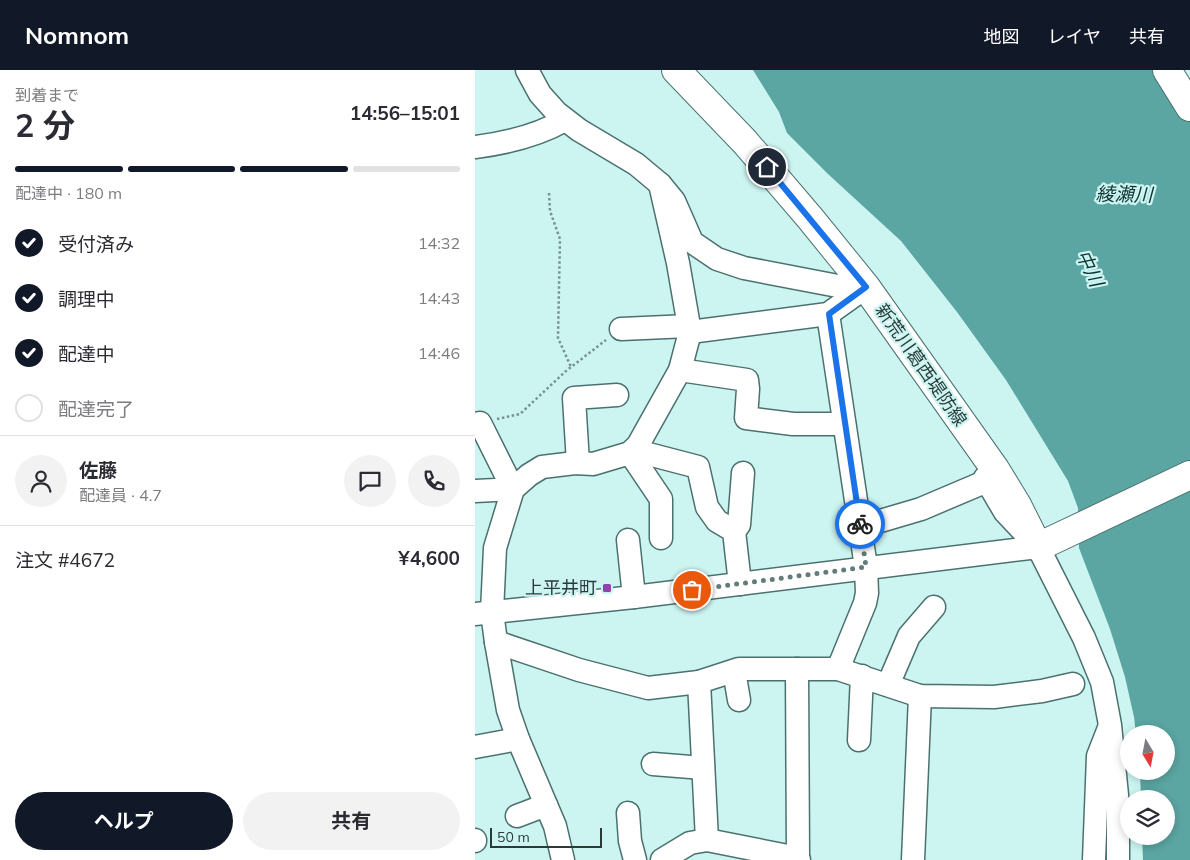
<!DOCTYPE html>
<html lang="ja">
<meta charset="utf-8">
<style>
body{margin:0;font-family:Mulish,"Noto Sans JP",sans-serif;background:#f2f2f3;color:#2b2b33;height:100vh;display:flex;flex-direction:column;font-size:19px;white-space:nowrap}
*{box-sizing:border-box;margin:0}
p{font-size:16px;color:#7c7c81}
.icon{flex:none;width:28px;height:28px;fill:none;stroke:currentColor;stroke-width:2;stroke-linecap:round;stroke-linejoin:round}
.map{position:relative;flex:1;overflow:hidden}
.side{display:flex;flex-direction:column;background:#fff;width:475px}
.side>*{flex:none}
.needle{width:32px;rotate:170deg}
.tools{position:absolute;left:645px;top:655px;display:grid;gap:10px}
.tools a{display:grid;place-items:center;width:55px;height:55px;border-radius:50%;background:#fff;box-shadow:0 2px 8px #0003;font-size:25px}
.scale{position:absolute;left:15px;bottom:12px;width:112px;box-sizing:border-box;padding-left:5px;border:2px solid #2a3a39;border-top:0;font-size:14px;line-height:18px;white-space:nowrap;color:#2a3a39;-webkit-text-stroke:4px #ccf5f2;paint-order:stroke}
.pin{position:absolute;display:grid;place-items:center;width:42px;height:42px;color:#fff;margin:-21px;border:2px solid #fff;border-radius:50%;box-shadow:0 1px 5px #0007}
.courier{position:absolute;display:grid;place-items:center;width:50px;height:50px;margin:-25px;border:4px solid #1a73e8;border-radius:50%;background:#fff;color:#222;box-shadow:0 1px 6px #0007}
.overview em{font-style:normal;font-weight:700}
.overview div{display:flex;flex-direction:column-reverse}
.overview{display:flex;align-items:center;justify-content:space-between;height:85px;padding:0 15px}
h1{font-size:32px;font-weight:700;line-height:38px}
.bar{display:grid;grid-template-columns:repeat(4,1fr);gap:8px 5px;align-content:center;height:60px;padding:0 15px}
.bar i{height:6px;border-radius:4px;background:#e1e1e2}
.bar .on{background:#111827}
.bar p{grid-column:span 4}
.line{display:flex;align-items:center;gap:12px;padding:0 15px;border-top:1px solid #e1e1e2}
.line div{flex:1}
.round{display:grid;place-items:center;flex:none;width:52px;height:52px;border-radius:26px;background:#f2f2f3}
ol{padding:0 15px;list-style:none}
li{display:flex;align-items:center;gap:15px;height:55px}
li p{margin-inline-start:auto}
li .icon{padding:5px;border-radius:50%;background:#111827;color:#fff;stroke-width:4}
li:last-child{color:#7c7c81}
li i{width:28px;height:28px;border:2px solid #e1e1e2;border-radius:50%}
.button{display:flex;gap:10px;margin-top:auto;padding:10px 15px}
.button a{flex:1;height:58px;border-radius:30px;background:#111827;color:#fff;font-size:20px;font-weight:700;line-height:58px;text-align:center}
.button a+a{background:#f2f2f3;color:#2b2b33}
header{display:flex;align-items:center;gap:30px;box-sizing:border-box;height:70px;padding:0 25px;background:#111827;color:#fff}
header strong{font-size:24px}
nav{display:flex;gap:28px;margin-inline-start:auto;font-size:18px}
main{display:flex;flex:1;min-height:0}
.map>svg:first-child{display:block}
</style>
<header>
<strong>Nomnom</strong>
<nav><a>地図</a><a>レイヤ</a><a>共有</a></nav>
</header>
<main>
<section class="side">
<div class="overview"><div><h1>2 分</h1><p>到着まで</p></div><em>14:56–15:01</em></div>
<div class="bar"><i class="on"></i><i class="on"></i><i class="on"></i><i></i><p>配達中 · 180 m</p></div>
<ol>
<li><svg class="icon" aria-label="check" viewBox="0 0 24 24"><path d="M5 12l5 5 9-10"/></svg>受付済み<p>14:32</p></li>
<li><svg class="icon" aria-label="check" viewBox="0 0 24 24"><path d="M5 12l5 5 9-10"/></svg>調理中<p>14:43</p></li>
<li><svg class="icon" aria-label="check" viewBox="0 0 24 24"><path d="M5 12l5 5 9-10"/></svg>配達中<p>14:46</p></li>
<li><i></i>配達完了</li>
</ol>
<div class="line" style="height:90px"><a class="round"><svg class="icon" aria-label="person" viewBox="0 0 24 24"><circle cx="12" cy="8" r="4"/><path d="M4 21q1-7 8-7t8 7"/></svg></a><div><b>佐藤</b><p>配達員 · 4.7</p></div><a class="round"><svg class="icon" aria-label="chat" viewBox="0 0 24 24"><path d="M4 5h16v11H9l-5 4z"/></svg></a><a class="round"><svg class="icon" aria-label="phone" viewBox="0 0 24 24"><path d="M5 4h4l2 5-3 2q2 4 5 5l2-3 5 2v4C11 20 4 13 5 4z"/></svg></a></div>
<div class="line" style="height:65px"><div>注文 #4672</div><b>¥4,600</b></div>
<div class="button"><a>ヘルプ</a><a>共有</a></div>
</section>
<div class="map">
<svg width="715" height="790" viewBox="0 0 715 790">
<rect width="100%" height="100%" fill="#ccf5f2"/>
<!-- water -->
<polygon fill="#5ba5a2" points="278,0 688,0 715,25 715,790 668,790 667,766 691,766 691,729 666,729 665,701 691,701 691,664 661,664 659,647 650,607 635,559 604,478 603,438 593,411 531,310 482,242 426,171 353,104 312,63 304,42"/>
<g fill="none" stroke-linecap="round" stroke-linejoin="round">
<defs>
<g id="minor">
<polyline points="52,0 65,24 82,43 104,60 161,94 185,114 199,131 217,172 242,189 269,198 368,217 391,217"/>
<path d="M0 77C32 73 62 66 90 50"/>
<polyline points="353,244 391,497 392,523 390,533 363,599"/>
<polyline points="146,259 214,256"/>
<polyline points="215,262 353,244 391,217"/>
<polyline points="205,300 272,310 273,319 271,348 318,354 369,354"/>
<polyline points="0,354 5,353 38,419 0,421"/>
<polyline points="158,380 223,397 232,437 242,451 259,461 265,514"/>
<polyline points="155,383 186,429 186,468"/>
<polyline points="103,393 99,328 142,325"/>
<polyline points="510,408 530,442 563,477 609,568 627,612 635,655 643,735 643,790"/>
<polyline points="385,457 446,439 512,411"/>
<polyline points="259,461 264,455 268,403"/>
<polyline points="153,470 159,527"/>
<polyline points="0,544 159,527 563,477"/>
<polyline points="21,572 104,600 173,618 224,612 264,599 363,599 445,626 519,627 567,621 598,614"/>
<polyline points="322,599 323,788"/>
<polyline points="259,601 264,630"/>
<polyline points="224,612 232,770"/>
<polyline points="413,615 434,566 459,537"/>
<polyline points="384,670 387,606"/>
<polyline points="0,677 43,669"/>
<polyline points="178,694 228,698"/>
<polyline points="153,743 155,771 160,790"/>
<polyline points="42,746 71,735"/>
<polyline points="0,771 0,770"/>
<polyline points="88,790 80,756 43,669 33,640 21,572 17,542 20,478 38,419 54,405 67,397 100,393 118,394 155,383 163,375 205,300 215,262 203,193 185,114"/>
<polyline points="187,790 215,773 232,770 323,788 324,790"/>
<polyline points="438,790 445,626"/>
<polyline points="619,790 623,686 634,658"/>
</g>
<polyline id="major" points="201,0 270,72 335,148 391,217 520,399 542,435 563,477 715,405"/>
<polyline id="highway" points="692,0 715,37"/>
</defs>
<!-- minor casing -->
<use href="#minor" stroke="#4b716f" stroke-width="25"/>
<!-- major casing -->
<use href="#major" stroke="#4b716f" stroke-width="30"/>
<!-- highway casing -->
<use href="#highway" stroke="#4b716f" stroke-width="30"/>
<!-- path -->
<g stroke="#779391" stroke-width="2.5" stroke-dasharray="2.5 2.5" stroke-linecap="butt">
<polyline points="74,123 75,141 85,169 83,268 96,297"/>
<polyline points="22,349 45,344 91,301 131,270"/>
</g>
<!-- minor -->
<use href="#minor" stroke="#fff" stroke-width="22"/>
<!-- major -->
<use href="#major" stroke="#fff" stroke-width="28"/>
<!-- highway -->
<use href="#highway" stroke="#fff" stroke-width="28"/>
</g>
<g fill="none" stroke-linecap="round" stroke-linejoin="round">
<!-- done -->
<polyline stroke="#637b7a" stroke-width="5" stroke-dasharray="0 9" points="217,520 391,497 385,454"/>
<!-- route -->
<polyline stroke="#1a73e8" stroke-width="6" points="292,97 391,217 354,244 385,454"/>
</g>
<!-- markers -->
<rect fill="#9441b0" stroke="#ccf5f2" stroke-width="2" x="127" y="513" width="10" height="10" rx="2.5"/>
<g text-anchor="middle" stroke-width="4.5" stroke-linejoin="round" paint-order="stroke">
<!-- street labels -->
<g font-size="18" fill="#2a3a39" stroke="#ccf5f2">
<text transform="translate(446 295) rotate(55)" y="6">新荒川葛西堤防線</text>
</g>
<!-- poi labels -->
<g font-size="18" fill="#2a3a39" stroke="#ccf5f2" text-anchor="end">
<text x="122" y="524">上平井町</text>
</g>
<!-- water labels -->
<g font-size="19" font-style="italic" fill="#0f3433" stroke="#ccf5f2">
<text transform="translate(649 124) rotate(1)" y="7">綾瀬川</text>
<text transform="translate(615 198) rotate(65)" y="7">中川</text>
</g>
</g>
</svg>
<div class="tools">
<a><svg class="needle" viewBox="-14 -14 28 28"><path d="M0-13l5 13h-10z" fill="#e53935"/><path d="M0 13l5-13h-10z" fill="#7c7c81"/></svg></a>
<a><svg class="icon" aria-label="layers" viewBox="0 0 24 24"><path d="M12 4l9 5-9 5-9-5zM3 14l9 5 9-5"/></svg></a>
</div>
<div class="scale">50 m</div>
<div class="pin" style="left:217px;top:520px;background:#ea580c"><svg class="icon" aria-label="bag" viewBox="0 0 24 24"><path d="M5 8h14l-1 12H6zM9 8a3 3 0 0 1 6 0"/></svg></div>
<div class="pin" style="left:292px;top:97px;background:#1f2937"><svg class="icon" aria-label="home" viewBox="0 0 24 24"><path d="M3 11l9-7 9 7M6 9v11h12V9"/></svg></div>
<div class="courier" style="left:385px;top:454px"><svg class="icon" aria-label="bike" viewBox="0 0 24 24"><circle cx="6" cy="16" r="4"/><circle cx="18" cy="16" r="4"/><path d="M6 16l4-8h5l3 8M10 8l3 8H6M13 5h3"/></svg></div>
</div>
</main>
